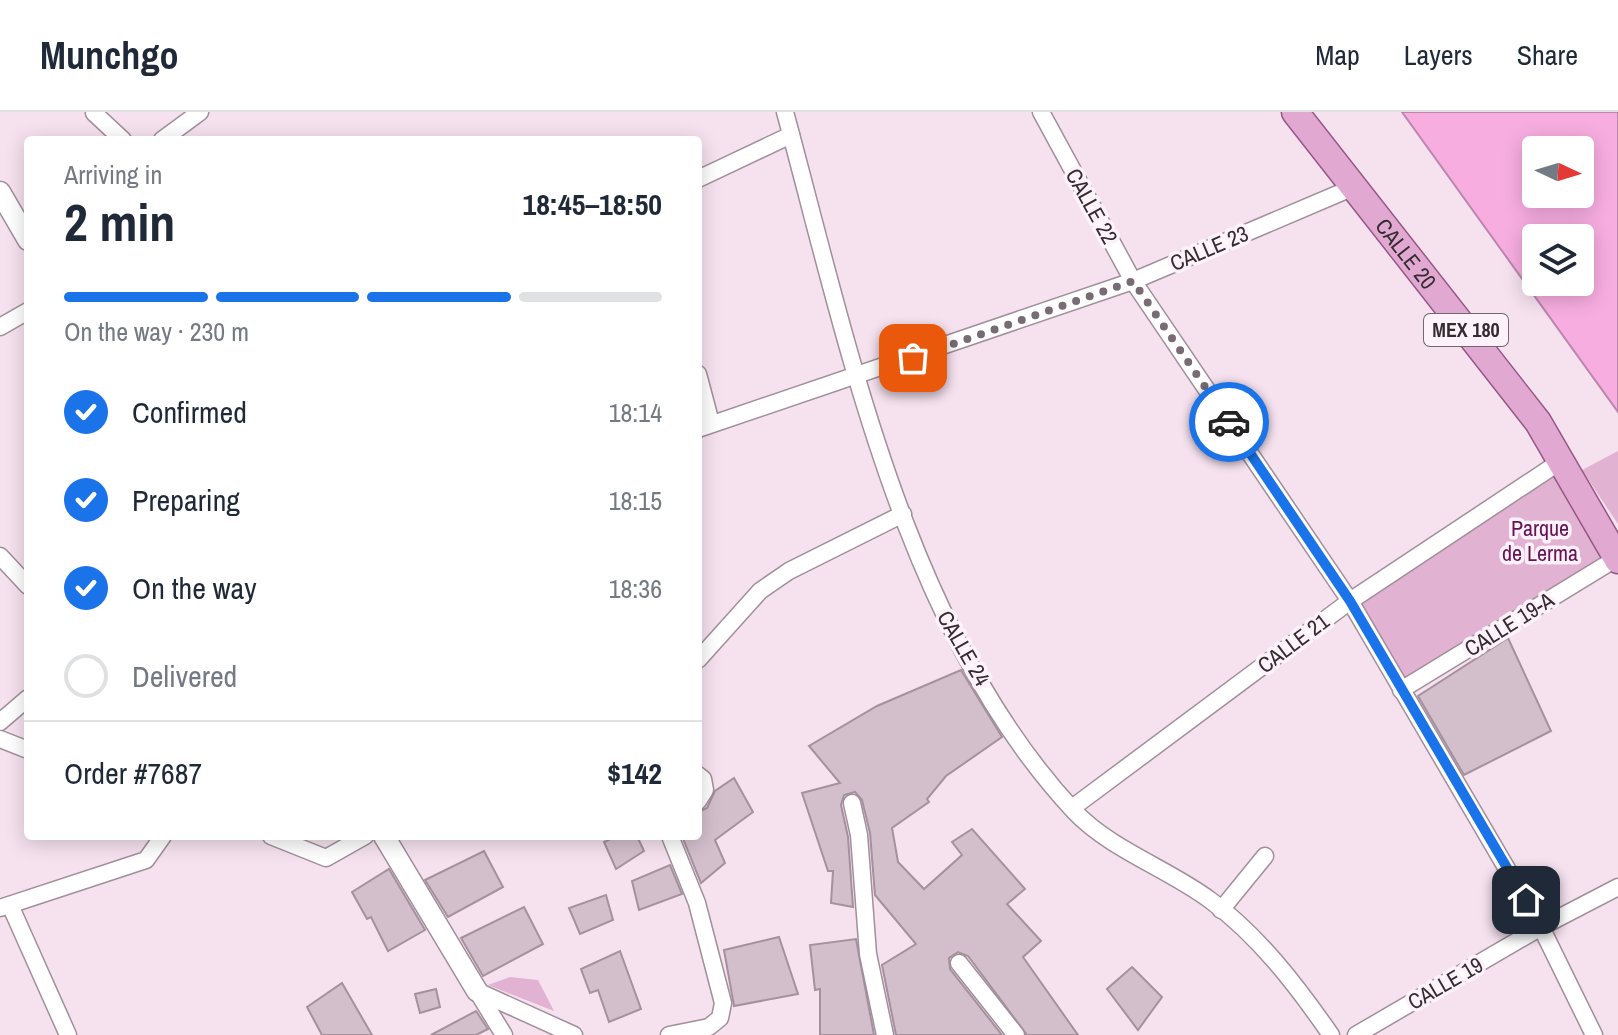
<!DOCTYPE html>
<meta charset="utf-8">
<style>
body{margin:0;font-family:"Archivo Narrow",sans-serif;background:#f6f6f7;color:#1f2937;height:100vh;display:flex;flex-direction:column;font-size:30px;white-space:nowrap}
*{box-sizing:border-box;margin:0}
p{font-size:26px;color:#747a83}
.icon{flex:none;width:44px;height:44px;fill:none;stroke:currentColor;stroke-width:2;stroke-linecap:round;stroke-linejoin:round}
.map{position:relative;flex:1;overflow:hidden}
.details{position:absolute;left:24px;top:24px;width:678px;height:704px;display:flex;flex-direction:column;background:#fff;border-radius:8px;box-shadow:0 4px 20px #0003}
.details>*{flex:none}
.needle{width:52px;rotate:94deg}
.buttons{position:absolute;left:1522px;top:24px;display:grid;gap:16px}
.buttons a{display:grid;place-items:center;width:72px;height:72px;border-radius:8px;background:#fff;box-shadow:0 4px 20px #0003;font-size:40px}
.pin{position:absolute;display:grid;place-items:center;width:68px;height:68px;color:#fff;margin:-34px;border-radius:16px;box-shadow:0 4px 12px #0006}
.courier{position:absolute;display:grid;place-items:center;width:80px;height:80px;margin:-40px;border:6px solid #1a73e8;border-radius:50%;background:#fff;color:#222;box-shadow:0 2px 10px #0007}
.head em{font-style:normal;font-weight:800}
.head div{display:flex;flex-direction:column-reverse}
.head{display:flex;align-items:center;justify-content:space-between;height:136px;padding:0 40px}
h1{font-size:52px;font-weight:800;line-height:60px}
.bar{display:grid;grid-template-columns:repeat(4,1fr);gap:12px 8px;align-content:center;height:96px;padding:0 40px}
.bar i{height:10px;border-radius:6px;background:#e0e1e3}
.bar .on{background:#1a73e8}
.bar p{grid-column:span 4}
.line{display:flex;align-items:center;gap:20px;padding:0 40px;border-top:2px solid #e0e1e3}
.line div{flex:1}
ol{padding:0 40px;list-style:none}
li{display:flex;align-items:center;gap:24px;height:88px}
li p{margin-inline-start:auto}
li .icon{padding:8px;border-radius:50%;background:#1a73e8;color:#fff;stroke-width:4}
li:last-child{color:#747a83}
li i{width:44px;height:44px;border:4px solid #e0e1e3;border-radius:50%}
header{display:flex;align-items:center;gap:48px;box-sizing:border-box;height:112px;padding:0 40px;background:#fff;border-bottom:2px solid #e0e1e3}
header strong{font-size:38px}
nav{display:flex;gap:44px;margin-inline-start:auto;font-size:28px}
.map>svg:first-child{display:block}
</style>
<header>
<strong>Munchgo</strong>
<nav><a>Map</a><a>Layers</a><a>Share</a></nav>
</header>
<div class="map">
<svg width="1618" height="923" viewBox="0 0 1618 923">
<rect width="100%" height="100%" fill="#f6e2ef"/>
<!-- green -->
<g fill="#e1b2d1">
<polygon points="1618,339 1618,412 1582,358"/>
<polygon points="1561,349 1617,446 1401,578 1350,489"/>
<polygon points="510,865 538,868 554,899 488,873"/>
</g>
<!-- water -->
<path fill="#f8ade1" stroke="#bd86ac" stroke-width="2" fill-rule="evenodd" d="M1402 0H1618V300ZM1536 38H1580V82H1536ZM1536 126H1580V170H1536Z"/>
<!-- building -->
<g fill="#d3bfcc" stroke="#a4919d" stroke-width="2">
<polygon points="1508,526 1551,619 1464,663 1418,584"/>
<polygon points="961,558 1002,625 946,664 927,687 929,690 892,716 898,750 924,777 962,743 952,730 972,717 1025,777 1007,792 1041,829 1023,845 1078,923 1027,923 968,844 958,840 949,846 950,857 1002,923 896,923 882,853 916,832 875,783 870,721 862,688 855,680 844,683 841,693 848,725 853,795 831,791 833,759 828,759 802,681 840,671 809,634 877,594"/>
<polygon points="734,666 753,700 715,728 725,751 701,771 682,724 698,724 698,700 707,696 715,679"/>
<polygon points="617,724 637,724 644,739 616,757 604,730"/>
<polygon points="484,739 503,775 448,805 425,768"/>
<polygon points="670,753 682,782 639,798 632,769"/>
<polygon points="389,757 425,818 388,839 371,805 367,807 352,780"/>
<polygon points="606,783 613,808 580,822 569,796"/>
<polygon points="524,795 543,832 483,864 461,826"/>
<polygon points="779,825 798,882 734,894 724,838"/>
<polygon points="856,827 874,923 820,923 820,877 815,878 810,833"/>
<polygon points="620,839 641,897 609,910 598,878 590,881 581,857"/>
<polygon points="1132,855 1162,885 1138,918 1107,877"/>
<polygon points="342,871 372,923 322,923 307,895"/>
<polygon points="436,877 440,895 420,901 415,882"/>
<polygon points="476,899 488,917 476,923 431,923"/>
</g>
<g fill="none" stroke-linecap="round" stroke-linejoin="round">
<defs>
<g id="minor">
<path d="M785 0C848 232 905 518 1074 699 1111 738 1167 756 1210 788 1259 824 1297 874 1331 923"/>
<polyline points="1041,0 1133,169 1350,489 1541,815 1594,923"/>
<polyline points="94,1 123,28"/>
<polyline points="162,28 200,0"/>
<polyline points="698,67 791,23"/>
<polyline points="0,215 28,199"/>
<polyline points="698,262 711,311"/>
<polyline points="698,317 1133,169 1354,75"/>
<polyline points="0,444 28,474"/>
<polyline points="698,548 760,479 789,459 903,402"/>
<polyline points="1401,578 1617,446"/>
<polyline points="0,610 28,586"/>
<polyline points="0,627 28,638"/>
<polyline points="698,663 703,667 705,678 698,689"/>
<polyline points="852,691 859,723 868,842 885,923"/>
<polyline points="1072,696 1350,489 1561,349"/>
<polyline points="271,724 326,746 365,724"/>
<polyline points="10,793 68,923"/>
<polyline points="0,796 146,748 163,724"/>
<polyline points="1221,798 1265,744"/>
<polyline points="959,851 1016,923"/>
<polyline points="477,879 574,923"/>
<polyline points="477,879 504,923"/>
<polyline points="669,923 709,915 720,906 723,891 697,791 670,724"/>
<polyline points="1356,923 1541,815 1618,775"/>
</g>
<g id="tertiary">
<polyline points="0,80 28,128"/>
<polyline points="384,724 477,879"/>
</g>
<g id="primary">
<path id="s1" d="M1295 0 1538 310 1618 448"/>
</g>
</defs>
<!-- minor casing -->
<use href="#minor" stroke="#a18f9b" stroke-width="19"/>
<!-- tertiary casing -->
<use href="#tertiary" stroke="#a18f9b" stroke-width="23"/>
<!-- primary casing -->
<use href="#primary" stroke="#975785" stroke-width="29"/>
<!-- minor -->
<use href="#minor" stroke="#fff" stroke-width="16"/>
<!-- tertiary -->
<use href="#tertiary" stroke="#fff" stroke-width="20"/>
<!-- primary -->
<use href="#primary" stroke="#e1a8d1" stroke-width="26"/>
</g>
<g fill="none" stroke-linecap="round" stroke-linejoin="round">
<!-- done -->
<polyline stroke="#786c74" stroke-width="8" stroke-dasharray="0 14.4" points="913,246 1133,169 1229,310"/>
<!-- route -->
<polyline stroke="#1a73e8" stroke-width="10" points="1229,310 1350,489 1526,788"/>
</g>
<g text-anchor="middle" stroke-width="7" stroke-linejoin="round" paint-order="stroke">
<!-- shield labels -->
<rect fill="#fef2fa" stroke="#71676d" stroke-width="2" x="1424" y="202" width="84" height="32" rx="6"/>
<g font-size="20" font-weight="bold" fill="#342c31">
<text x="1466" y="225">MEX 180</text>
</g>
<!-- street labels -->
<g font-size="22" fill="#342c31" stroke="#fef2fa">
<text transform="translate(1092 94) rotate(61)" y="8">CALLE 22</text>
<text transform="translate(1209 136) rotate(-23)" y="8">CALLE 23</text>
<text dy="8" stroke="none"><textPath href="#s1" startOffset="180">CALLE 20</textPath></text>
<text transform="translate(1509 512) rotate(-32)" y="8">CALLE 19-A</text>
<text transform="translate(1293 531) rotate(-37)" y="8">CALLE 21</text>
<text transform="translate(964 536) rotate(60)" y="8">CALLE 24</text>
<text transform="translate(1445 871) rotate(-30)" y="8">CALLE 19</text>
</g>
<!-- park labels -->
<g font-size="22" fill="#671054" stroke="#fef2fa">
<text x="1540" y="424">Parque<tspan x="1540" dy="25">de Lerma</tspan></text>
</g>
</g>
</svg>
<div class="buttons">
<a><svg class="needle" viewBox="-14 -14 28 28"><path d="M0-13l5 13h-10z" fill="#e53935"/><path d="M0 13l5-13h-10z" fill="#747a83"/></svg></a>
<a><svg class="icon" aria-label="layers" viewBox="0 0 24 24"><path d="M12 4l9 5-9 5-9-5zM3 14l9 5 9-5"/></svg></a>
</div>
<div class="pin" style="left:913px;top:246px;background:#ea580c"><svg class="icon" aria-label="bag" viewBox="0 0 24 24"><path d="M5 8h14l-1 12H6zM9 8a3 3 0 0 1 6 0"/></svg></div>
<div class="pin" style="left:1526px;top:788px;background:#1f2937"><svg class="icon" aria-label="home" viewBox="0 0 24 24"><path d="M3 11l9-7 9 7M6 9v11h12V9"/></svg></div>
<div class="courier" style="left:1229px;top:310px"><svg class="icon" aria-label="car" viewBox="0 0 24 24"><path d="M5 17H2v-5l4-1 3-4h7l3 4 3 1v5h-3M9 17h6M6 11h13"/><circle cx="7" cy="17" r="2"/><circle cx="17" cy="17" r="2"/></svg></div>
<section class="details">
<div class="head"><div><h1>2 min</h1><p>Arriving in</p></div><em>18:45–18:50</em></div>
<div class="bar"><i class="on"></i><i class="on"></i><i class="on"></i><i></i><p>On the way · 230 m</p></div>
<ol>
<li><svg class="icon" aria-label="check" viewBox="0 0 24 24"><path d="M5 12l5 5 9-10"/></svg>Confirmed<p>18:14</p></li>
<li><svg class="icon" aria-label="check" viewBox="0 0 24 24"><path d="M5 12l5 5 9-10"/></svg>Preparing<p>18:15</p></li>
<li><svg class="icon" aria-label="check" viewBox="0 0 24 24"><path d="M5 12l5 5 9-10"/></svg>On the way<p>18:36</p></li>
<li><i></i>Delivered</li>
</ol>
<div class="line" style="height:104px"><div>Order #7687</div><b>$142</b></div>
</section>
</div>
